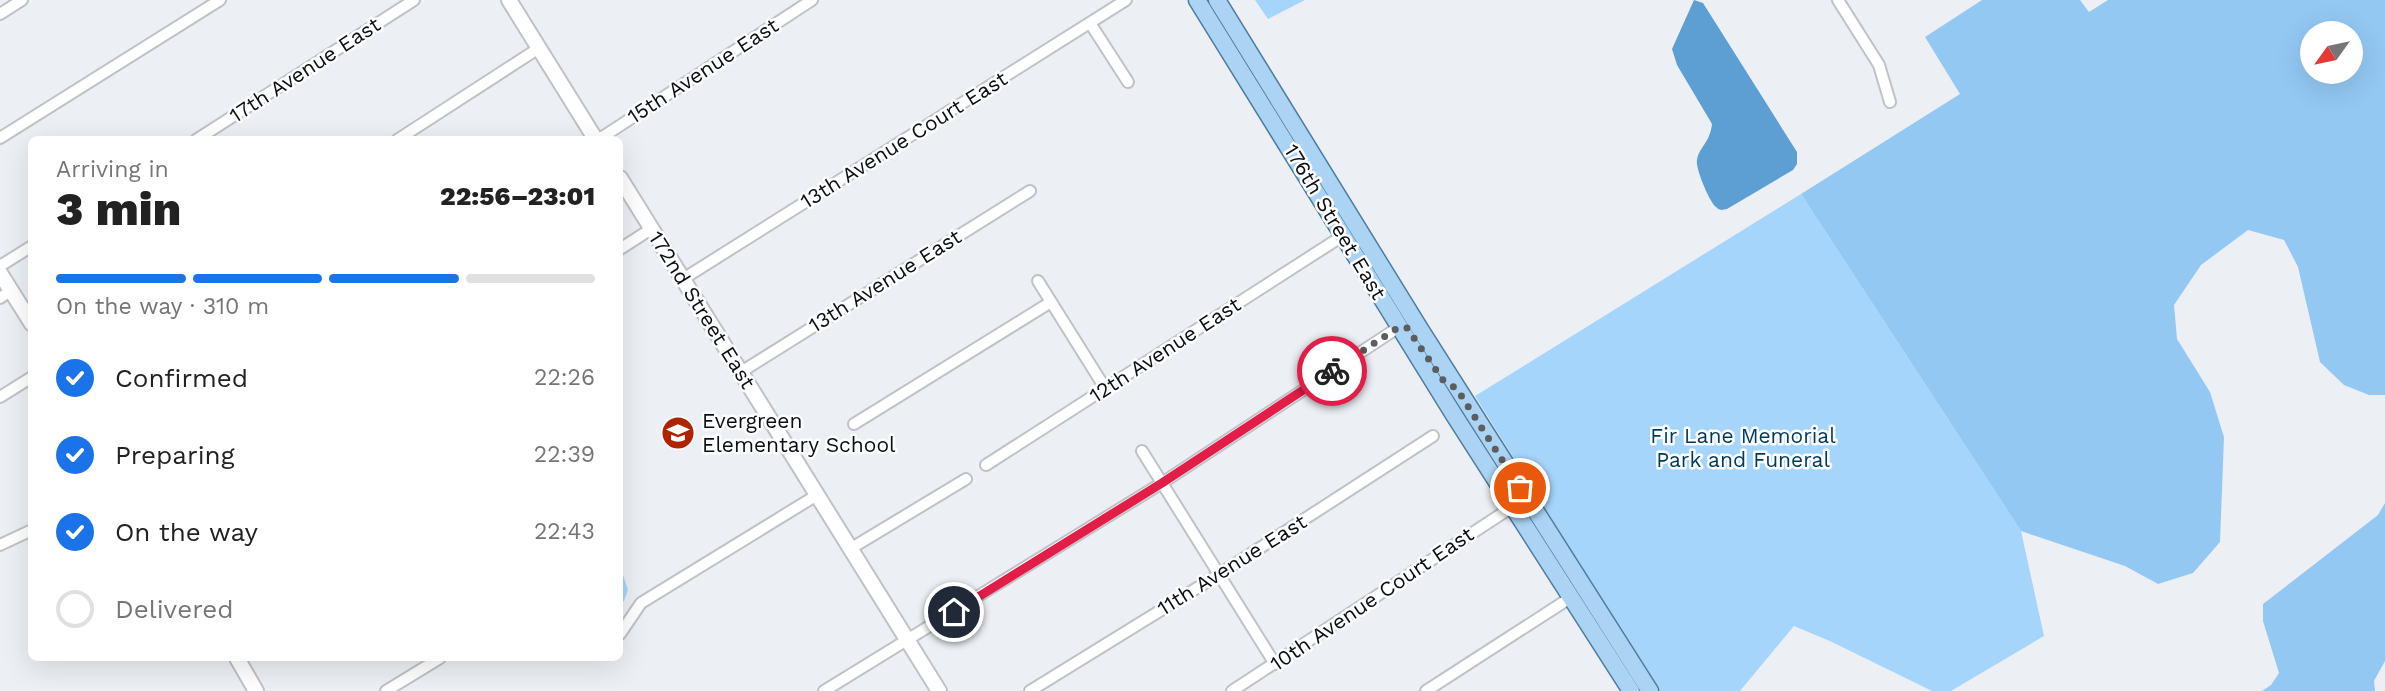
<!DOCTYPE html>
<meta charset="utf-8">
<style>
body{margin:0;font-family:"Work Sans",sans-serif;background:#f6f6f6;color:#222;height:100vh;display:flex;flex-direction:column;font-size:26px;white-space:nowrap}
*{box-sizing:border-box;margin:0}
p{font-size:23px;color:#767676}
.icon{flex:none;width:38px;height:38px;fill:none;stroke:currentColor;stroke-width:2;stroke-linecap:round;stroke-linejoin:round}
.map{position:relative;flex:1;overflow:hidden}
.drawer{position:absolute;left:28px;top:136px;width:595px;height:525px;display:flex;flex-direction:column;background:#fff;border-radius:10px;box-shadow:0 7px 28px #0002}
.drawer>*{flex:none}
.needle{width:46px;rotate:237deg}
.controls{position:absolute;left:2300px;top:21px;display:grid;gap:14px}
.controls a{display:grid;place-items:center;width:63px;height:63px;border-radius:50%;background:#fff;box-shadow:0 7px 28px #0002;font-size:35px}
.pin{position:absolute;display:grid;place-items:center;width:60px;height:60px;color:#fff;margin:-30px;border:4px solid #fff;border-radius:50%;box-shadow:0 2px 7px #0007}
.courier{position:absolute;display:grid;place-items:center;width:70px;height:70px;margin:-35px;border:5px solid #e11d48;border-radius:50%;background:#fff;color:#222;box-shadow:0 2px 9px #0007}
.headline em{font-style:normal;font-weight:800}
.headline div{display:flex;flex-direction:column-reverse}
.headline{display:flex;align-items:center;justify-content:space-between;height:119px;padding:0 28px}
h1{font-size:46px;font-weight:800;line-height:52px}
.bar{display:grid;grid-template-columns:repeat(4,1fr);gap:10px 7px;align-content:center;height:84px;padding:0 28px}
.bar i{height:9px;border-radius:5px;background:#e0e0e0}
.bar .selected{background:#1a73e8}
.bar p{grid-column:span 4}
ol{padding:0 28px;list-style:none}
li{display:flex;align-items:center;gap:21px;height:77px}
li p{margin-inline-start:auto}
li .icon{padding:7px;border-radius:50%;background:#1a73e8;color:#fff;stroke-width:4}
li:last-child{color:#767676}
li i{width:38px;height:38px;border:4px solid #e0e0e0;border-radius:50%}
.map>svg:first-child{display:block}
</style>
<div class="map">
<svg width="2385" height="691" viewBox="0 0 2385 691">
<rect width="100%" height="100%" fill="#ecf0f4"/>
<!-- green -->
<g fill="#a6d5fb">
<polygon points="1255,0 1305,0 1268,19"/>
<polygon points="1801,194 2021,531 2044,636 1951,691 1932,691 1832,642 1794,626 1740,691 1659,691 1475,396"/>
<polygon points="620,566 628,590 624,601 620,604"/>
</g>
<!-- forest -->
<g fill="#93c8f3" fill-rule="evenodd">
<path d="M1982 0H2080L2089 12 2108 0H2385V395H2369L2344 385 2320 362 2298 267 2284 240 2248 230 2201 265 2174 305 2177 339 2210 392 2224 437 2220 542 2193 573 2158 584 2125 566 2021 531 1801 194 1960 94 1925 37ZM2312 33H2350V72H2312Z"/>
<polygon points="2385,503 2385,661 2374,681 2375,691 2262,691 2271,685 2279,673 2263,621 2263,604 2378,515"/>
</g>
<!-- water -->
<path fill="#5d9fd3" d="M1694 0 1703 3 1797 152V164L1793 170 1727 209C1722 210 1720 211 1716 207 1710 203 1695 168 1697 160 1699 147 1710 143 1712 124L1677 65 1672 49Z"/>
<g fill="none" stroke-linecap="round" stroke-linejoin="round">
<defs>
<g id="street">
<polyline points="1838,0 1879,65 1890,102"/>
<polyline points="0,14 22,0"/>
<polyline points="1090,23 1128,82"/>
<polyline points="0,138 220,0"/>
<polyline points="196,140 414,0"/>
<polyline points="397,140 539,48"/>
<polyline points="593,140 604,136 812,0"/>
<polyline points="620,249 651,229"/>
<polyline points="0,266 32,246"/>
<polyline points="683,279 1126,0"/>
<polyline points="1038,281 1105,388"/>
<polyline points="0,298 10,291"/>
<polyline points="741,372 1030,191"/>
<polyline points="0,397 32,377"/>
<polyline points="854,424 1051,302"/>
<polyline points="1142,451 1275,664"/>
<polyline points="986,465 1344,235"/>
<polyline points="0,545 32,530"/>
<polyline points="850,549 966,479"/>
<polyline points="620,634 641,603 817,495"/>
<polyline points="386,691 440,658"/>
<polyline points="824,691 1162,483 1399,327"/>
<polyline points="1030,691 1218,575 1433,436"/>
<polyline points="1232,691 1512,507"/>
<polyline points="1426,691 1570,598"/>
</g>
<g id="secondary">
<polyline points="509,0 596,140"/>
<polyline points="620,178 939,691"/>
<polyline points="0,273 32,324"/>
<polyline points="237,658 256,691"/>
</g>
<g id="primary">
<polyline points="1197,0 1454,415 1631,691"/>
<polyline points="1217,0 1420,329 1650,691"/>
</g>
</defs>
<!-- street casing -->
<use href="#street" stroke="#bfc2c6" stroke-width="14"/>
<!-- secondary casing -->
<use href="#secondary" stroke="#bfc2c6" stroke-width="18"/>
<!-- primary casing -->
<use href="#primary" stroke="#4f7c9f" stroke-width="19"/>
<!-- street -->
<use href="#street" stroke="#fff" stroke-width="10"/>
<!-- secondary -->
<use href="#secondary" stroke="#fff" stroke-width="14"/>
<!-- primary -->
<use href="#primary" stroke="#abd4f4" stroke-width="16"/>
</g>
<g fill="none" stroke-linecap="round" stroke-linejoin="round">
<!-- done -->
<polyline stroke="#5b5d5f" stroke-width="7" stroke-dasharray="0 12.6" points="1332,371 1399,327 1407,328 1443,380 1457,389 1520,488"/>
<!-- route -->
<polyline stroke="#e11d48" stroke-width="9" points="954,612 1162,483 1332,371"/>
</g>
<!-- icons -->
<defs>
<symbol id="school-disc" viewBox="-11 -11 22 22"><circle r="9.5" fill="#af2300" stroke="#fcfdff"/><path d="M0-5L7-2L0 1L-7-2ZM-4 1L0 2.5L4 1V4Q0 6-4 4Z" fill="#fff"/></symbol>
</defs>
<g fill-rule="evenodd">
<use href="#school-disc" x="659" y="414" width="38" height="38"/>
</g>
<g text-anchor="middle" stroke-width="5" stroke-linejoin="round" paint-order="stroke">
<!-- street labels -->
<g font-size="21" fill="#0d0e0f" stroke="#fcfdff">
<text transform="translate(305 70) rotate(-33)" y="7">17th Avenue East</text>
<text transform="translate(703 71) rotate(-33)" y="7">15th Avenue East</text>
<text transform="translate(904 140) rotate(-32)" y="7">13th Avenue Court East</text>
<text transform="translate(1335 222) rotate(59)" y="7">176th Street East</text>
<text transform="translate(885 281) rotate(-32)" y="7">13th Avenue East</text>
<text transform="translate(702 310) rotate(58)" y="7">172nd Street East</text>
<text transform="translate(1165 350) rotate(-33)" y="7">12th Avenue East</text>
<text transform="translate(1232 565) rotate(-32)" y="7">11th Avenue East</text>
<text transform="translate(1372 599) rotate(-34)" y="7">10th Avenue Court East</text>
</g>
<!-- poi labels -->
<g font-size="21" fill="#0d0e0f" stroke="#fcfdff" text-anchor="start">
<text x="702" y="428">Evergreen<tspan x="702" dy="24">Elementary School</tspan></text>
</g>
<!-- park labels -->
<g font-size="21" fill="#02395b" stroke="#fcfdff">
<text x="1743" y="443">Fir Lane Memorial<tspan x="1743" dy="24">Park and Funeral</tspan></text>
</g>
</g>
</svg>
<div class="controls">
<a><svg class="needle" viewBox="-14 -14 28 28"><path d="M0-13l5 13h-10z" fill="#e53935"/><path d="M0 13l5-13h-10z" fill="#767676"/></svg></a>
</div>
<div class="pin" style="left:1520px;top:488px;background:#ea580c"><svg class="icon" aria-label="bag" viewBox="0 0 24 24"><path d="M5 8h14l-1 12H6zM9 8a3 3 0 0 1 6 0"/></svg></div>
<div class="pin" style="left:954px;top:612px;background:#1f2937"><svg class="icon" aria-label="home" viewBox="0 0 24 24"><path d="M3 11l9-7 9 7M6 9v11h12V9"/></svg></div>
<div class="courier" style="left:1332px;top:371px"><svg class="icon" aria-label="bike" viewBox="0 0 24 24"><circle cx="6" cy="16" r="4"/><circle cx="18" cy="16" r="4"/><path d="M6 16l4-8h5l3 8M10 8l3 8H6M13 5h3"/></svg></div>
<section class="drawer">
<div class="headline"><div><h1>3 min</h1><p>Arriving in</p></div><em>22:56–23:01</em></div>
<div class="bar"><i class="selected"></i><i class="selected"></i><i class="selected"></i><i></i><p>On the way · 310 m</p></div>
<ol>
<li><svg class="icon" aria-label="check" viewBox="0 0 24 24"><path d="M5 12l5 5 9-10"/></svg>Confirmed<p>22:26</p></li>
<li><svg class="icon" aria-label="check" viewBox="0 0 24 24"><path d="M5 12l5 5 9-10"/></svg>Preparing<p>22:39</p></li>
<li><svg class="icon" aria-label="check" viewBox="0 0 24 24"><path d="M5 12l5 5 9-10"/></svg>On the way<p>22:43</p></li>
<li><i></i>Delivered</li>
</ol>
</section>
</div>
